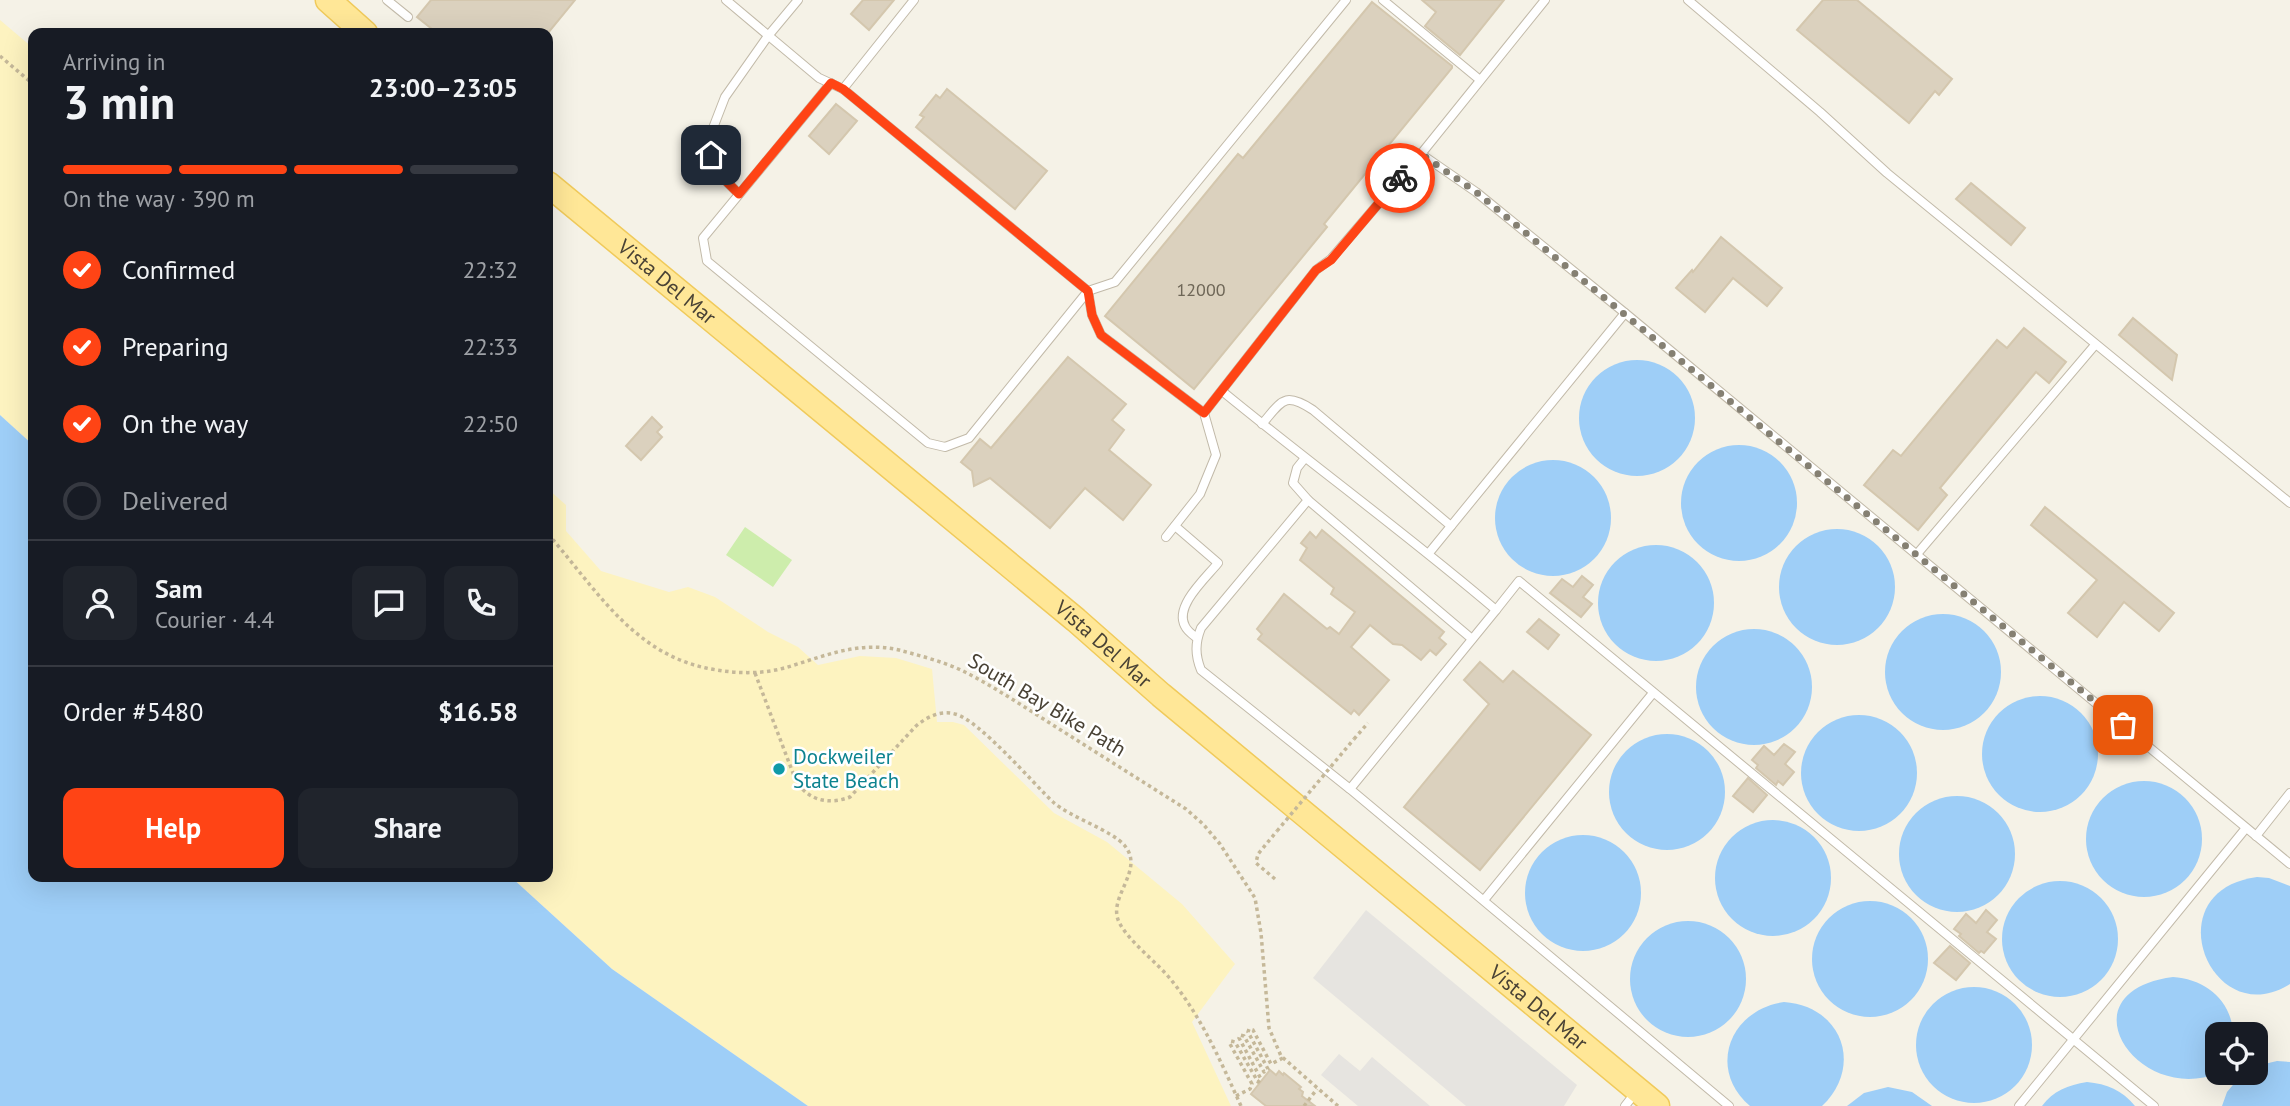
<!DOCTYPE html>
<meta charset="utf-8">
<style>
body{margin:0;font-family:"PT Sans",sans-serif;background:#20242c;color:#f1f3f6;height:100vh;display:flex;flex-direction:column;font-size:26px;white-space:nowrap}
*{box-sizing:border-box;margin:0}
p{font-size:23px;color:#9ea1a6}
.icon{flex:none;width:38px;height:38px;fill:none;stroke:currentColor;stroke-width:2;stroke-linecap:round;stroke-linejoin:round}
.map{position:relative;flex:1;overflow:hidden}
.panel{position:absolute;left:28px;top:28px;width:525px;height:854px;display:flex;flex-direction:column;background:#171b24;border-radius:14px;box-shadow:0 7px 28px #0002}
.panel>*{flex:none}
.controls{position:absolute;left:2205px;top:1022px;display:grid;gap:14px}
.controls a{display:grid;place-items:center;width:63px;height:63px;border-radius:14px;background:#171b24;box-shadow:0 7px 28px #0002;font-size:35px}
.pin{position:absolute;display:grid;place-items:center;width:60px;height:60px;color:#fff;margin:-30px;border-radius:14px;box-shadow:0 4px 10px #0006}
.courier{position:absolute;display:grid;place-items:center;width:70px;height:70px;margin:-35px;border:5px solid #ff4415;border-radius:50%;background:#fff;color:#222;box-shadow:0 2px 9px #0007}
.summary em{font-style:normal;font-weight:700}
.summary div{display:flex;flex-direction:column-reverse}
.summary{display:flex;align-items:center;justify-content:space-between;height:119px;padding:0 35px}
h1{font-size:46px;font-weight:700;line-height:52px}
.bar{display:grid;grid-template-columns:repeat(4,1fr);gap:10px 7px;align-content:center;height:84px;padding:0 35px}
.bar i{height:9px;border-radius:5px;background:#363941}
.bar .active{background:#ff4415}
.bar p{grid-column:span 4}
.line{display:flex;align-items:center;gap:18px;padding:0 35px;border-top:2px solid #363941}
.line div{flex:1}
.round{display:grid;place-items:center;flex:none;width:74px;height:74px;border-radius:14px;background:#20242c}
ol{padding:0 35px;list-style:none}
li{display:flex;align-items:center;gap:21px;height:77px}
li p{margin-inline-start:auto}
li .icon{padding:7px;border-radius:50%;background:#ff4415;color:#fff;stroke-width:4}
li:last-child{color:#9ea1a6}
li i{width:38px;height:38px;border:4px solid #363941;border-radius:50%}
.primary-button{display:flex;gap:14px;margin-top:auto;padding:14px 35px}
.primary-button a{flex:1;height:80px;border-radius:14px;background:#ff4415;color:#fff;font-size:28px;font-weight:700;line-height:80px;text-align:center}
.primary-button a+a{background:#20242c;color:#f1f3f6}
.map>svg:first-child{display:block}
</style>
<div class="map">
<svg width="2290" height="1106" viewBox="0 0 2290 1106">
<rect width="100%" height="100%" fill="#f5f2e7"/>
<!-- green -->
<polygon fill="#cdedac" points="745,527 792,560 773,587 726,555"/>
<!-- sand -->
<g fill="#fdf3c0">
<polygon points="0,20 33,48 33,445 0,415"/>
<polygon points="548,489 566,505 566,531 601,571 669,592 688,587 715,597 768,632 798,647 818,665 860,656 896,658 932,669 937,722 953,722 964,725 1054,813 1107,842 1182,904 1235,964 1192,1022 1231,1106 808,1106 612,969 511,877 548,877"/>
</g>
<!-- parking -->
<g fill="#e6e4e0">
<polygon points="1366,910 1577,1085 1564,1106 1466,1106 1313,978"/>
<polygon points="1339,1054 1360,1071 1372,1057 1430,1106 1358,1106 1321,1075"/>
</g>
<!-- water -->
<g fill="#9ecef7">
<circle cx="1637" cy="418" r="58"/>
<polygon points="0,415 33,445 33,877 511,877 612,969 808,1106 0,1106"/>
<circle cx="1739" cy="503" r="58"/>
<circle cx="1553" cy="518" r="58"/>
<circle cx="1837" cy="587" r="58"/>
<circle cx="1656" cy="603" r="58"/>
<circle cx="1943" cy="672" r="58"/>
<circle cx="1754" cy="687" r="58"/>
<circle cx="2040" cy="754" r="58"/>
<circle cx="1859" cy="773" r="58"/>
<circle cx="1667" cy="792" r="58"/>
<circle cx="2144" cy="839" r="58"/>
<circle cx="1957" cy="854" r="58"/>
<circle cx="1773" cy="878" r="58"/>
<circle cx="1583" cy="893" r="58"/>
<path d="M2257 877 2269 878 2290 886V984C2211 1034 2153 891 2257 877Z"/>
<circle cx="2060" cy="939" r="58"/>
<circle cx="1870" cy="959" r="58"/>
<circle cx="1688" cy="979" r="58"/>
<path d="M2173 977C2205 979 2232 1000 2233 1034H2217V1073H2219C2137 1106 2061 992 2173 977Z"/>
<circle cx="1974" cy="1045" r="58"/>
<path d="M1784 1002C1842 1006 1864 1066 1822 1106H1750C1706 1068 1731 1009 1784 1002Z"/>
<polygon points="2277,1061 2290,1062 2290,1106 2222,1106 2227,1092 2243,1073 2256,1073 2256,1066"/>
<path d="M2087 1082C2107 1084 2122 1090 2135 1106H2042C2053 1091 2068 1085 2087 1082Z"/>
<polygon points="1888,1087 1912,1092 1932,1106 1847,1106 1864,1093"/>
</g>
<!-- building -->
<g fill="#dbd1be" stroke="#d4c7ae" stroke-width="2">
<polygon points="431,0 575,0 548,33 437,33 417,17"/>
<polygon points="863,0 894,0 869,30 851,14"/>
<polygon points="1422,0 1504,0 1460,55 1425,26 1436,12"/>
<polygon points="1823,0 1857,0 1952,79 1939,95 1935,91 1909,123 1797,30"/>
<polygon points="1372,2 1452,66 1452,68 1324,224 1327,227 1194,389 1105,316 1238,154 1243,158"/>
<polygon points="947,89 1047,171 1015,209 916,127 924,117 920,115 936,95 940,98"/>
<polygon points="836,104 857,121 829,154 809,136"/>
<polygon points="1971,183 2025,228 2011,245 1956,199"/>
<polygon points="1721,237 1782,288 1767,306 1733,278 1705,312 1676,288 1692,270 1693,272"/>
<polygon points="2133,318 2177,355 2172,380 2119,335"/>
<polygon points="2024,328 2066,362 2049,383 2036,372 1940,488 1947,495 1918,530 1864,485 1893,450 1901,456 1997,340 2007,348"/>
<polygon points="1068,357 1126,404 1112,420 1124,430 1109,450 1151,485 1123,520 1085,488 1050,528 990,478 974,486 972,471 961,462 980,439 991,448"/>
<polygon points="652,417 662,427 657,432 662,437 641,460 626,446"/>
<polygon points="2045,507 2174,613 2159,631 2124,602 2097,637 2068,613 2097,580 2031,525"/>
<polygon points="1322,530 1444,632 1439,638 1446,644 1436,655 1430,650 1421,660 1402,645 1393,644 1370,625 1351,647 1389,680 1359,715 1354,710 1351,714 1258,639 1262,634 1257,629 1284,594 1327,629 1330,627 1339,634 1355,612 1331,594 1334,588 1300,560 1307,548 1301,543 1310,532 1316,538"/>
<polygon points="1582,576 1593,585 1583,597 1592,604 1581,617 1550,593 1562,579 1573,587"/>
<polygon points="1539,619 1559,635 1548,649 1527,632"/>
<polygon points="1480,662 1503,682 1513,671 1591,735 1480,870 1404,807 1489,704 1464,680"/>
<polygon points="1784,744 1795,752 1785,764 1794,772 1783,785 1778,781 1776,785 1756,768 1758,765 1752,760 1764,746 1774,755"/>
<polygon points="1748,778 1767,795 1753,812 1733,796"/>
<polygon points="1986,910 1997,920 1987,932 1996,939 1984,953 1981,951 1979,953 1959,936 1961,934 1954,929 1966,914 1976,923"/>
<polygon points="1950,946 1970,963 1956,980 1934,963"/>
<polygon points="1270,1070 1276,1075 1279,1071 1283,1075 1284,1073 1301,1087 1299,1089 1303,1092 1302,1096 1315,1106 1266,1106 1251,1094"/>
</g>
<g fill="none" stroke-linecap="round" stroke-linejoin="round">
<defs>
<g id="service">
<polyline points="387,0 408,17"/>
<polyline points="726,0 819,78 843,89 1088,291 1092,315 1101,335 1204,413 1216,455 1200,494 1166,537"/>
<polyline points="1383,0 1480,80"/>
<polyline points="1688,0 1820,112 1887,173 2290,503"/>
<polyline points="831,83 703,238 707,261 928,443 945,447 969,438 1088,291 1115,282 1346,0"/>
<polyline points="843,89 914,0"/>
<polyline points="1421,154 1476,192 1625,313 2290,864"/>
<polyline points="739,194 714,169 708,141 725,97 768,36 798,0"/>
<path d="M1222 391C1312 465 1407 534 1496 610L1350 789"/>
<polyline points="1204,413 1316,270 1331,259 1421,154 1545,0"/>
<path d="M1262 424C1282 401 1284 391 1313 410L1451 526"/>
<path d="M1305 458 1297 468 1293 483 1308 500 1201 628C1195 643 1195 655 1201 670L1350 789 1729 1106"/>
<polyline points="1308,500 1472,639"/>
<path d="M1175 526 1218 563C1206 578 1174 606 1185 626 1187 631 1193 635 1197 638"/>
<polyline points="1429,553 1625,313"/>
<polyline points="1917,554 2095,345"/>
<polyline points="1496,610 1519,581 2154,1106"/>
<polyline points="2256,836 2290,793"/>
<polyline points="1484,900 1653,693"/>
<polyline points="1625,1106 1636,1092"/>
<polyline points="2019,1106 2246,828"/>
</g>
<g id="primary">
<polyline points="328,0 365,33"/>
<path id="s1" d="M548 184 1076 620 1161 695 1657 1106"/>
</g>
</defs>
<!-- service casing -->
<use href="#service" stroke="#c2baa9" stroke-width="10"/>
<!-- primary casing -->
<use href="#primary" stroke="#f0ca5b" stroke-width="27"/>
<!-- path -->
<g stroke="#c5b899" stroke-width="3.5" stroke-dasharray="3.5 3.5" stroke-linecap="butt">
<polyline points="0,56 33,84"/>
<path d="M548 534C598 591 635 658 717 670 741 674 767 674 791 666 827 655 860 641 899 650 921 656 945 662 965 672 996 688 1026 708 1056 727 1099 754 1143 782 1186 809L1203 824 1220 844 1255 898 1261 933 1269 1028 1281 1056 1338 1106"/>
<path d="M755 673 796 781C809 801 829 805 850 797L916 726C927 717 940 710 955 714 978 719 1033 783 1053 802 1071 818 1112 830 1125 846 1145 871 1107 897 1119 922 1128 941 1158 963 1172 981 1202 1018 1221 1062 1241 1106"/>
<polyline points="1354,739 1368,723"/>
<polyline points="1275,879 1256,863 1258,854 1277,831"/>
<polyline points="1236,1096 1250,1089 1252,1084 1230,1044 1231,1041 1235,1042 1258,1082 1261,1079 1239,1038 1240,1035 1244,1036 1264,1072 1268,1069 1248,1032 1249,1029 1253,1030 1271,1064 1283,1058"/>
<polyline points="1304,1106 1317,1089"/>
</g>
<!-- service -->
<use href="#service" stroke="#fff" stroke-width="8"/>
<!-- primary -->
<use href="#primary" stroke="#ffe797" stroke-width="24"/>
<!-- path-bridge -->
<polyline stroke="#c5b899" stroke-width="3.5" stroke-dasharray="3.5 3.5" stroke-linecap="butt" points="1277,831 1354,739"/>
</g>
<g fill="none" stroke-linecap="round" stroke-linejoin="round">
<!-- done -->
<polyline stroke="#858073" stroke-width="7" stroke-dasharray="0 12.6" points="1400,178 1421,154 1476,192 2123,725"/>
<!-- route -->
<polyline stroke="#ff4415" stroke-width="9" points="711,155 714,169 739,194 831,83 843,89 1088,291 1092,315 1101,335 1204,413 1316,270 1331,260 1400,178"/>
</g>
<!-- markers -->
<circle fill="#0f9aa8" stroke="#fff" stroke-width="2.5" cx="779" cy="769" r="7"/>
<g text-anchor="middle" stroke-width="5" stroke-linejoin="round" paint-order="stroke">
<!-- number labels -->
<g font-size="18" fill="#6e6657">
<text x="1201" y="296">12000</text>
</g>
<!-- street labels -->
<g font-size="21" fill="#494235" stroke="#fff">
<text dy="7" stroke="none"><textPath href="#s1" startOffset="154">Vista Del Mar</textPath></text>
<text dy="7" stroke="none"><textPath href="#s1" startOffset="721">Vista Del Mar</textPath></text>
<text transform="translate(1047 705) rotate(31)" y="7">South Bay Bike Path</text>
<text dy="7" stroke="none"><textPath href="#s1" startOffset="1288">Vista Del Mar</textPath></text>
</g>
<!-- culture labels -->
<g font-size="21" fill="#0d838f" stroke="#fff" text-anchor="start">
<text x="793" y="764">Dockweiler<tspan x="793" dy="24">State Beach</tspan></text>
</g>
</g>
</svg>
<div class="controls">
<a><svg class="icon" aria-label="locate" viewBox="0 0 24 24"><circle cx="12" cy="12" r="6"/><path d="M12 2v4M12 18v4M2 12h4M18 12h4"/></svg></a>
</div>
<div class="pin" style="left:2123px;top:725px;background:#ea580c"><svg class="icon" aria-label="bag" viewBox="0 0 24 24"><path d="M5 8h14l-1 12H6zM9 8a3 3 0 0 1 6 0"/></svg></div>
<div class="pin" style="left:711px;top:155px;background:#1f2937"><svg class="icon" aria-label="home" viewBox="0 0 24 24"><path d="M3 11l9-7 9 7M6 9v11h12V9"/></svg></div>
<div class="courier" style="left:1400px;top:178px"><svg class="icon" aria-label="bike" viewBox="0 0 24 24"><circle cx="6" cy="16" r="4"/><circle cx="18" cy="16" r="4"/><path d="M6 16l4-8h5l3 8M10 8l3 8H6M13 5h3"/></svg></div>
<section class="panel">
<div class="summary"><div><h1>3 min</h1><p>Arriving in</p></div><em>23:00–23:05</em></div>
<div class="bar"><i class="active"></i><i class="active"></i><i class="active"></i><i></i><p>On the way · 390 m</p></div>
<ol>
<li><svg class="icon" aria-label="check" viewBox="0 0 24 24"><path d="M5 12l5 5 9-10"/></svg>Confirmed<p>22:32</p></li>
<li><svg class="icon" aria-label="check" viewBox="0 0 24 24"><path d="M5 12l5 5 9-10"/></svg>Preparing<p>22:33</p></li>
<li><svg class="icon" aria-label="check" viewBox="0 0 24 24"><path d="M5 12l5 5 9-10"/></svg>On the way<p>22:50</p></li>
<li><i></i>Delivered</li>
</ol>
<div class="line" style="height:126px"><a class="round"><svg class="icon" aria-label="person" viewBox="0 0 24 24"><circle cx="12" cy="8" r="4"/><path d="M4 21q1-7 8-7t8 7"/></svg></a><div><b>Sam</b><p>Courier · 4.4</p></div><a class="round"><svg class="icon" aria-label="chat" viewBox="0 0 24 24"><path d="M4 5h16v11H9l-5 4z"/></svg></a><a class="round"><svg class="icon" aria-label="phone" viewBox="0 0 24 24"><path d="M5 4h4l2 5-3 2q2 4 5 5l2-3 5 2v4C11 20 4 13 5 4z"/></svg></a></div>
<div class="line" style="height:91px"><div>Order #5480</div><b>$16.58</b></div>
<div class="primary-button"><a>Help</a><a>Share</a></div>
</section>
</div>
